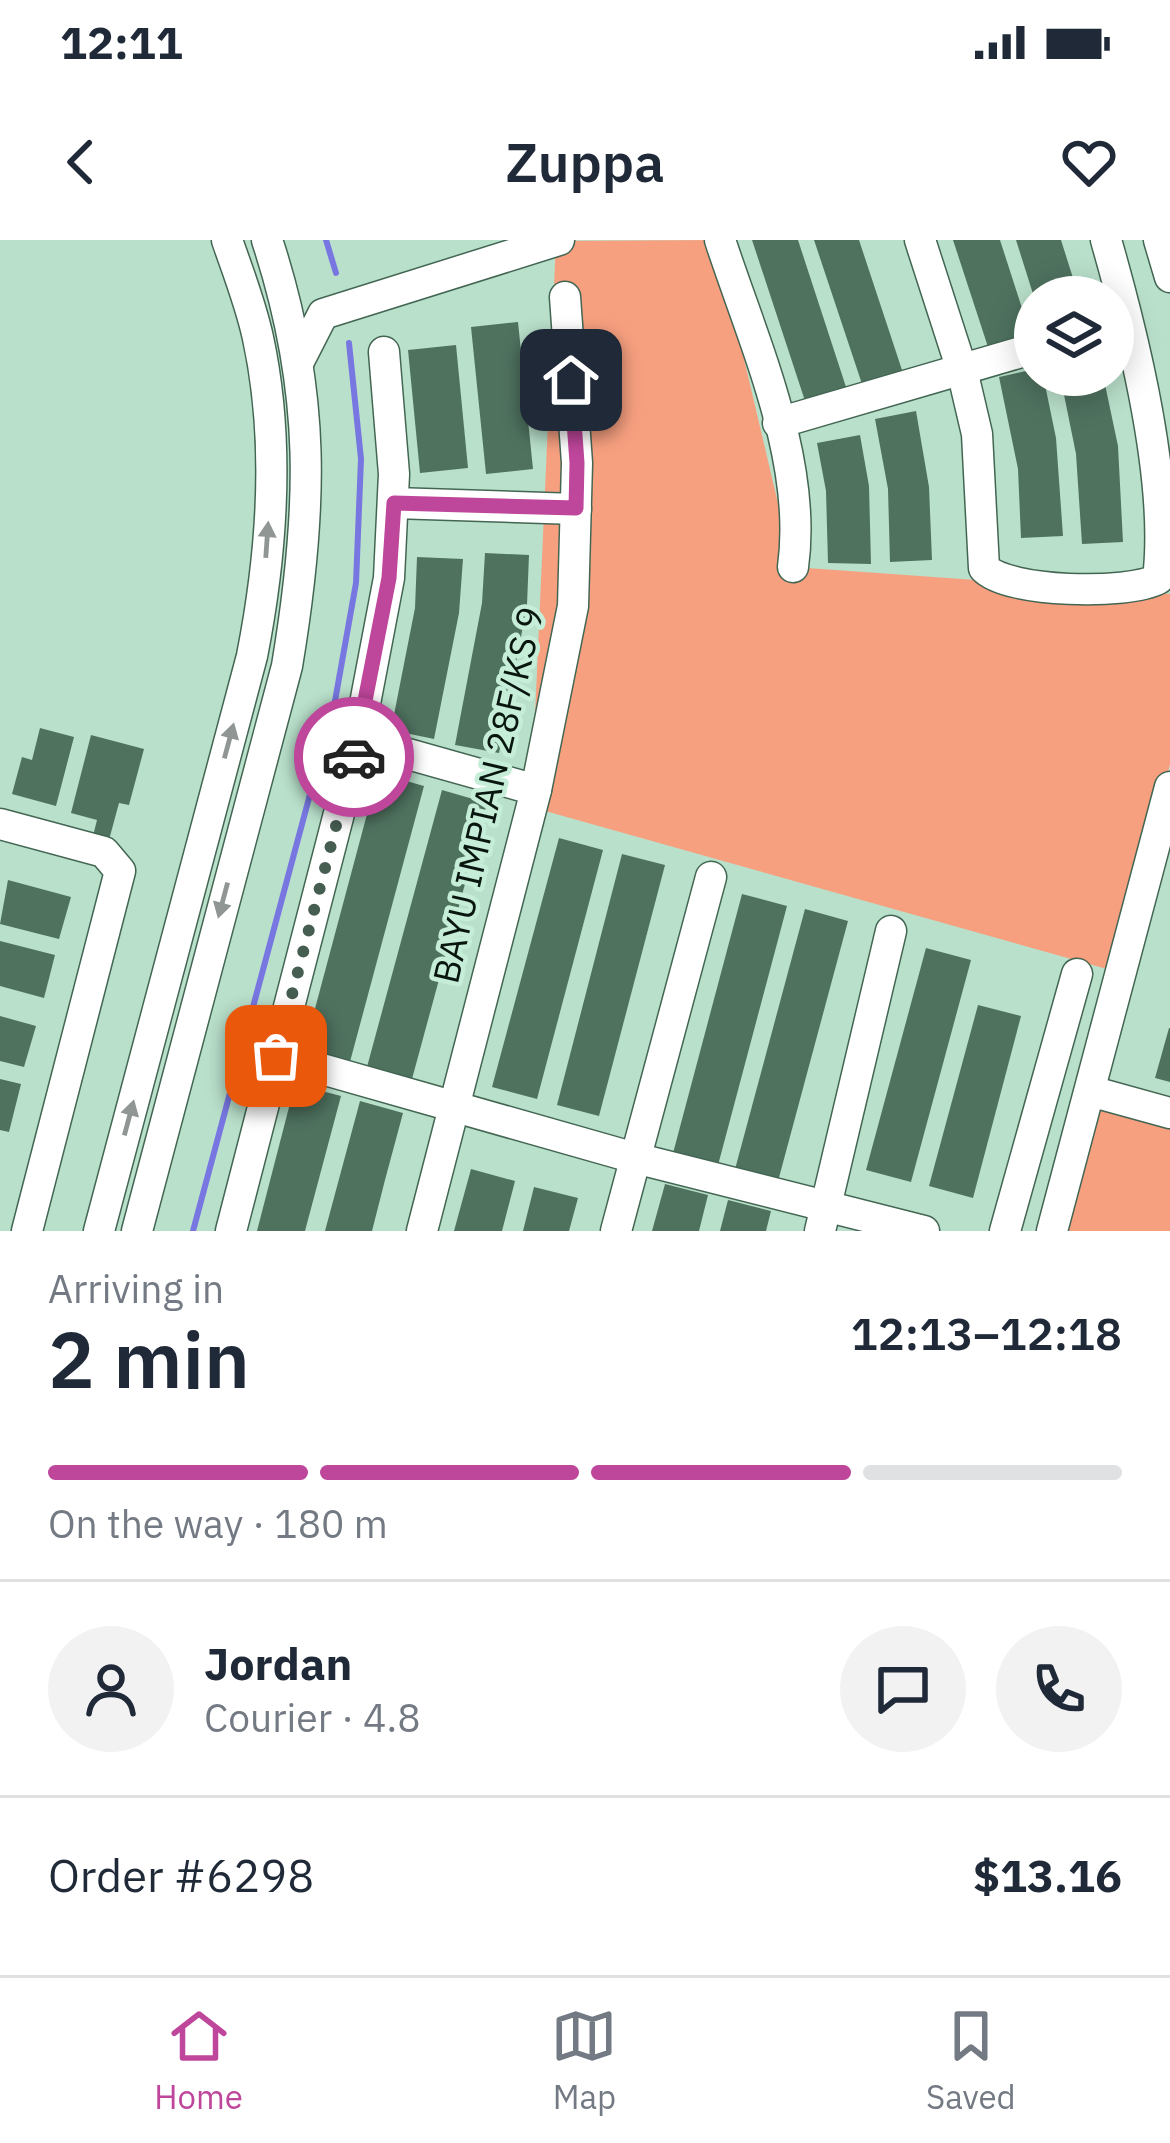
<!DOCTYPE html>
<meta charset="utf-8">
<style>
body{margin:0;font-family:"IBM Plex Sans",sans-serif;background:#f2f2f3;color:#1f2937;height:100vh;display:flex;flex-direction:column;font-size:45px;white-space:nowrap}
*{box-sizing:border-box;margin:0}
p{font-size:39px;color:#747a83}
.icon{flex:none;width:66px;height:66px;fill:none;stroke:currentColor;stroke-width:2;stroke-linecap:round;stroke-linejoin:round}
.map{position:relative;height:991px;overflow:hidden}
.sheet{display:flex;flex-direction:column;background:#fff;flex:1}
.sheet>*{flex:none}
.buttons{position:absolute;left:1014px;top:36px;display:grid;gap:24px}
.buttons a{display:grid;place-items:center;width:120px;height:120px;border-radius:50%;background:#fff;box-shadow:0 6px 30px #0003;font-size:60px}
.pin{position:absolute;display:grid;place-items:center;width:102px;height:102px;color:#fff;margin:-51px;border-radius:24px;box-shadow:0 6px 18px #0006}
.courier{position:absolute;display:grid;place-items:center;width:120px;height:120px;margin:-60px;border:9px solid #be469b;border-radius:50%;background:#fff;color:#222;box-shadow:0 3px 15px #0007}
.summary em{font-style:normal;font-weight:600}
.summary div{display:flex;flex-direction:column-reverse}
.summary{display:flex;align-items:center;justify-content:space-between;height:204px;padding:0 48px}
h1{font-size:78px;font-weight:600;line-height:90px}
.bar{display:grid;grid-template-columns:repeat(4,1fr);gap:18px 12px;align-content:center;height:144px;padding:0 48px}
.bar i{height:15px;border-radius:9px;background:#e0e1e3}
.bar .current{background:#be469b}
.bar p{grid-column:span 4}
.line{display:flex;align-items:center;gap:30px;padding:0 48px;border-top:3px solid #e0e1e3}
.line div{flex:1}
.round{display:grid;place-items:center;flex:none;width:126px;height:126px;border-radius:63px;background:#f2f2f3}
.status{display:flex;justify-content:space-between;align-items:center;height:84px;padding:0 60px;background:#fff;direction:ltr}
.status svg{height:33px;fill:currentColor}
header{display:flex;justify-content:space-between;align-items:center;height:156px;padding:0 48px;background:#fff;font-size:54px;font-weight:600}
.menu{display:flex;justify-content:space-around;align-items:center;height:168px;border-top:3px solid #e0e1e3;background:#fff;font-size:33px;color:#747a83}
.menu a{display:grid;justify-items:center;gap:6px}
.menu .current{color:#be469b}
.map>svg:first-child{display:block}
</style>
<div class="status"><b>12:11</b><svg viewBox="0 0 49 12"><path d="M0 12V9h3v3zM5 12V6h3v6zM10 12V3h3v9zM15 12V0h3v12zM26 1h20v11H26zM47 4h2v5h-2z"/></svg></div>
<header><svg class="icon" aria-label="back" viewBox="0 0 24 24"><path d="M15 5l-7 7 7 7"/></svg>Zuppa<svg class="icon" aria-label="heart" viewBox="0 0 24 24"><path d="M12 20l-8-8c-3-5 5-10 8-4 3-6 11-1 8 4z"/></svg></header>
<div class="map">
<svg width="1170" height="991" viewBox="0 0 1170 991">
<rect width="100%" height="100%" fill="#b9e0cb"/>
<!-- green -->
<g fill="#f7a080">
<polygon points="716,0 793,327 1170,354 1170,524 1121,733 531,567 556,1"/>
<polygon points="1090,851 1170,873 1170,991 1052,991"/>
</g>
<g fill="none" stroke-linecap="round" stroke-linejoin="round">
<!-- stream -->
<g stroke="#7877e2" stroke-width="6">
<polyline points="326,0 336,33"/>
<polyline points="193,991 335,461 356,343 361,219 349,103"/>
</g>
</g>
<!-- building -->
<g fill="#4f725f">
<polygon points="752,0 798,0 847,150 806,164"/>
<polygon points="814,0 859,0 903,133 863,147"/>
<polygon points="953,0 1000,0 1030,93 988,107"/>
<polygon points="1016,0 1061,0 1079,57 1034,57"/>
<polygon points="518,82 533,229 486,234 471,87"/>
<polygon points="456,105 468,228 420,233 408,110"/>
<polygon points="1035,129 1035,135 1043,135 1056,198 1063,296 1021,298 1018,229 999,137"/>
<polygon points="1060,135 1103,135 1118,206 1123,302 1082,304 1076,214"/>
<polygon points="916,171 929,247 932,320 890,322 888,249 875,179"/>
<polygon points="860,195 869,246 871,324 828,323 826,251 817,203"/>
<polygon points="485,313 529,315 527,365 499,513 455,505 482,363"/>
<polygon points="417,317 463,319 459,373 434,499 391,490 415,368"/>
<polygon points="40,488 74,497 56,566 12,554 22,517 32,520"/>
<polygon points="91,495 144,509 129,565 119,563 109,600 93,596 97,580 71,573"/>
<polygon points="378,533 424,546 347,833 301,821"/>
<polygon points="442,550 487,563 409,850 364,838"/>
<polygon points="559,598 603,610 537,859 492,847"/>
<polygon points="622,614 665,625 599,876 557,865"/>
<polygon points="8,640 71,657 59,699 0,684"/>
<polygon points="742,654 787,666 717,929 672,917"/>
<polygon points="805,669 848,681 777,945 734,933"/>
<polygon points="0,701 55,715 44,758 0,746"/>
<polygon points="926,708 971,720 911,942 866,930"/>
<polygon points="978,765 1021,776 973,958 929,946"/>
<polygon points="0,776 36,786 24,827 0,821"/>
<polygon points="1169,788 1170,788 1170,842 1155,838"/>
<polygon points="0,839 21,844 9,892 0,890"/>
<polygon points="295,844 341,856 305,991 257,991"/>
<polygon points="360,861 403,873 385,940 372,991 325,991"/>
<polygon points="471,929 515,941 502,991 454,991"/>
<polygon points="665,944 708,955 699,991 652,991"/>
<polygon points="534,947 578,958 569,991 523,991"/>
<polygon points="728,960 771,971 766,991 720,991"/>
</g>
<g fill="none" stroke-linecap="round" stroke-linejoin="round">
<defs>
<g id="minor">
<path d="M720 0C753 101 808 220 793 327"/>
<path d="M920 0 962 130 977 194 984 328C1008 353 1128 355 1158 339 1170 243 1133 94 1106 0"/>
<polyline points="1159,0 1170,37"/>
<polyline points="299,121 323,74 559,0"/>
<polyline points="778,183 1035,108"/>
<polyline points="394,263 576,269"/>
<polyline points="358,500 536,550"/>
<polyline points="0,584 104,612 120,631 27,991"/>
<polyline points="276,816 635,918 924,991"/>
<polyline points="1090,851 1170,873"/>
<path d="M99 991 252 416C272 314 280 200 258 98 251 65 238 32 227 0"/>
<path d="M137 991 287 426C313 270 317 152 267 0"/>
<polyline points="231,991 358,500 389,338 394,234 384,112"/>
<polyline points="422,991 536,550 573,366 577,223 565,57"/>
<polyline points="616,991 711,637"/>
<polyline points="820,991 891,691"/>
<polyline points="1005,991 1077,734"/>
<polyline points="1052,991 1170,547"/>
</g>
</defs>
<!-- minor casing -->
<use href="#minor" stroke="#436653" stroke-width="33"/>
<!-- minor -->
<use href="#minor" stroke="#fff" stroke-width="30"/>
</g>
<!-- one-way arrows -->
<defs><path id="oneway-solid" d="M-6-.8H1V-3.2L6.5 0L1 3.2V.8H-6Z" transform="scale(3)"/></defs>
<g fill="#909693">
<use href="#oneway-solid" transform="translate(267 300) rotate(-86)"/>
<use href="#oneway-solid" transform="translate(229 501) rotate(-75)"/>
<use href="#oneway-solid" transform="translate(223 660) rotate(105)"/>
<use href="#oneway-solid" transform="translate(129 878) rotate(-75)"/>
</g>
<g fill="none" stroke-linecap="round" stroke-linejoin="round">
<!-- done -->
<polyline stroke="#465d51" stroke-width="12" stroke-dasharray="0 21.6" points="276,816 354,517"/>
<!-- route -->
<polyline stroke="#be469b" stroke-width="15" points="354,517 389,338 394,263 576,268 577,223 571,140"/>
</g>
<g text-anchor="middle" stroke-width="9" stroke-linejoin="round" paint-order="stroke">
<!-- street labels -->
<g font-size="36" fill="#08160f" stroke="#c6edd8">
<text transform="translate(488 555) rotate(-77)" y="13">BAYU IMPIAN 28F/KS 9</text>
</g>
</g>
</svg>
<div class="buttons">
<a><svg class="icon" aria-label="layers" viewBox="0 0 24 24"><path d="M12 4l9 5-9 5-9-5zM3 14l9 5 9-5"/></svg></a>
</div>
<div class="pin" style="left:276px;top:816px;background:#ea580c"><svg class="icon" aria-label="bag" viewBox="0 0 24 24"><path d="M5 8h14l-1 12H6zM9 8a3 3 0 0 1 6 0"/></svg></div>
<div class="pin" style="left:571px;top:140px;background:#1f2937"><svg class="icon" aria-label="home" viewBox="0 0 24 24"><path d="M3 11l9-7 9 7M6 9v11h12V9"/></svg></div>
<div class="courier" style="left:354px;top:517px"><svg class="icon" aria-label="car" viewBox="0 0 24 24"><path d="M5 17H2v-5l4-1 3-4h7l3 4 3 1v5h-3M9 17h6M6 11h13"/><circle cx="7" cy="17" r="2"/><circle cx="17" cy="17" r="2"/></svg></div>
</div>
<section class="sheet">
<div class="summary"><div><h1>2 min</h1><p>Arriving in</p></div><em>12:13–12:18</em></div>
<div class="bar"><i class="current"></i><i class="current"></i><i class="current"></i><i></i><p>On the way · 180 m</p></div>
<div class="line" style="height:216px"><a class="round"><svg class="icon" aria-label="person" viewBox="0 0 24 24"><circle cx="12" cy="8" r="4"/><path d="M4 21q1-7 8-7t8 7"/></svg></a><div><b>Jordan</b><p>Courier · 4.8</p></div><a class="round"><svg class="icon" aria-label="chat" viewBox="0 0 24 24"><path d="M4 5h16v11H9l-5 4z"/></svg></a><a class="round"><svg class="icon" aria-label="phone" viewBox="0 0 24 24"><path d="M5 4h4l2 5-3 2q2 4 5 5l2-3 5 2v4C11 20 4 13 5 4z"/></svg></a></div>
<div class="line" style="height:156px"><div>Order #6298</div><b>$13.16</b></div>
</section>
<nav class="menu">
<a class="current"><svg class="icon" aria-label="home" viewBox="0 0 24 24"><path d="M3 11l9-7 9 7M6 9v11h12V9"/></svg>Home</a>
<a><svg class="icon" aria-label="map" viewBox="0 0 24 24"><path d="M3 6l6-2 6 2 6-2v14l-6 2-6-2-6 2zM9 4v14M15 6v14"/></svg>Map</a>
<a><svg class="icon" aria-label="saved" viewBox="0 0 24 24"><path d="M7 4h10v16l-5-4-5 4z"/></svg>Saved</a>
</nav>
